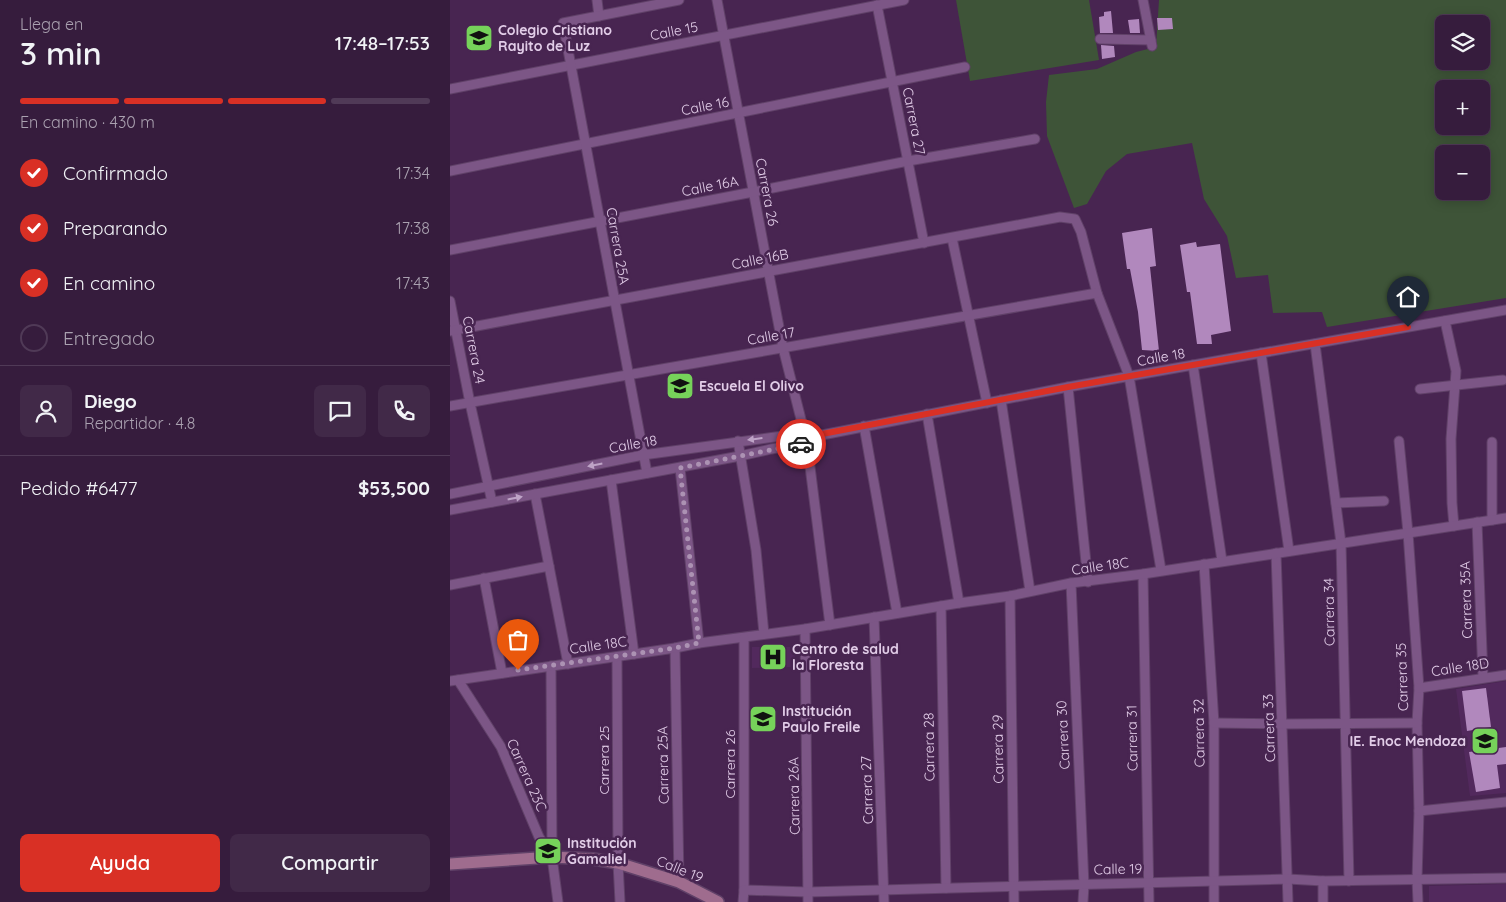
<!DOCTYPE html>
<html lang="es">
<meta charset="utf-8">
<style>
body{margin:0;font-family:Quicksand,sans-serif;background:#412948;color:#f1f3f6;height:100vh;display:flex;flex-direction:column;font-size:19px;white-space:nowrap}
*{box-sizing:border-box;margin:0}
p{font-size:16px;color:#aaa1b0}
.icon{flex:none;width:28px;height:28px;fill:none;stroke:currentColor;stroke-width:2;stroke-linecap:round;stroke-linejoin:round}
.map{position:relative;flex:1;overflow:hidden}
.panel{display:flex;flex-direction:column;background:#361c3d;width:450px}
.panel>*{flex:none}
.buttons{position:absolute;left:985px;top:15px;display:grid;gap:10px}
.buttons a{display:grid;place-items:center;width:55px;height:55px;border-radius:8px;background:#361c3d;box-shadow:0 2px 12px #0003,0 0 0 1px #503a57;font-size:25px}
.pin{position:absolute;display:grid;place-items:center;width:42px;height:42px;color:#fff;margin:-51px -21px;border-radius:50% 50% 50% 0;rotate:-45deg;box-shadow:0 0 5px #0007}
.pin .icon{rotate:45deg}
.courier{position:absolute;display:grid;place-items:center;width:50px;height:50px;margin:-25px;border:4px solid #d93025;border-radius:50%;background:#fff;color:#222;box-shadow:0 1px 6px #0007}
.overview em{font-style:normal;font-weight:600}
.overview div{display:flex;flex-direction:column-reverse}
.overview{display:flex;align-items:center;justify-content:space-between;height:85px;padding:0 20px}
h1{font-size:32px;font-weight:600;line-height:38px}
.bar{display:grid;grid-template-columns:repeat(4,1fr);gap:8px 5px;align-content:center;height:60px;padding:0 20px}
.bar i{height:6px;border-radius:4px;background:#503a57}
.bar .on{background:#d93025}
.bar p{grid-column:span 4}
.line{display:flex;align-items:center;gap:12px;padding:0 20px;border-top:1px solid #503a57}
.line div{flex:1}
.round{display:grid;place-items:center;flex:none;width:52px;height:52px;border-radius:8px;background:#412948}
ol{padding:0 20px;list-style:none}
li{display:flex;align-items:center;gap:15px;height:55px}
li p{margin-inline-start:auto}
li .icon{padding:5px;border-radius:50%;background:#d93025;color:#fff;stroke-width:4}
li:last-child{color:#aaa1b0}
li i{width:28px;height:28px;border:2px solid #503a57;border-radius:50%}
.cta{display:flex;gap:10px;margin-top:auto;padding:10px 20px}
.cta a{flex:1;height:58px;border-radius:8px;background:#d93025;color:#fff;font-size:20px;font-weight:600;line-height:58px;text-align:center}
.cta a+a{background:#412948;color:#f1f3f6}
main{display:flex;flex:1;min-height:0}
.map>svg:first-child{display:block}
</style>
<main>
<section class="panel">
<div class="overview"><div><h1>3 min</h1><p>Llega en</p></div><em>17:48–17:53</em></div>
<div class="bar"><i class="on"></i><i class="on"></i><i class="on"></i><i></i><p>En camino · 430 m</p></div>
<ol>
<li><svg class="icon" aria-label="check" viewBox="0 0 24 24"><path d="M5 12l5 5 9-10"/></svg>Confirmado<p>17:34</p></li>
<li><svg class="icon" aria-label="check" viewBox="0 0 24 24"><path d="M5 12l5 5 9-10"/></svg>Preparando<p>17:38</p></li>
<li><svg class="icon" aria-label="check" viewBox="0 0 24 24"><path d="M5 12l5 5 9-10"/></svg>En camino<p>17:43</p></li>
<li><i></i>Entregado</li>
</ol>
<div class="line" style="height:90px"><a class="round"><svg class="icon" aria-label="person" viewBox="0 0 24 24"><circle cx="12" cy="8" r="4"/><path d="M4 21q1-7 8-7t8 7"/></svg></a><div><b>Diego</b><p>Repartidor · 4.8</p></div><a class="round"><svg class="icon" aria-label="chat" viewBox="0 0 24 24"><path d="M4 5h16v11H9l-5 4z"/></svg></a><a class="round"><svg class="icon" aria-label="phone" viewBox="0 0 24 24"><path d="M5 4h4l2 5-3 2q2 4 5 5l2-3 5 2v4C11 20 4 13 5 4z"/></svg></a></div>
<div class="line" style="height:65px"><div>Pedido #6477</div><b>$53,500</b></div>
<div class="cta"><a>Ayuda</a><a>Compartir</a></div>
</section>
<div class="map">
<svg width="1056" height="902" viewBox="0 0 1056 902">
<rect width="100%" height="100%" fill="#482551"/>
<!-- built -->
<g fill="#52295d">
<polygon points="302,647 345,647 345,667 302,668"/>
<polygon points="1056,681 1056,793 1020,796 1006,689"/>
<polygon points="1056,884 1056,902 979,902 979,886"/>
</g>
<!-- green -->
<g fill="#3e5438" fill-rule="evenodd">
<polygon points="506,0 639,0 649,60 520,81"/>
<path d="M709 0H1056V298L877 327 872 312 823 313 818 275 786 278 777 236 754 199 742 143 677 154 656 171 637 204 624 208 597 136 596 102 599 75 647 69 686 52 706 47ZM994 24H1031V61H994ZM994 89H1031V126H994ZM994 154H1031V191H994Z"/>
</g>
<!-- building -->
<g fill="#b188bd">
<polygon points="661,11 663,33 650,33 649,17 654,16 654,12"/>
<polygon points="707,18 722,18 723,29 708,30"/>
<polygon points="689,19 690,33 680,33 678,20"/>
<polygon points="651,45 664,46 665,57 652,59"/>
<polygon points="702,228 706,266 700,267 709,351 692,350 688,312 680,269 677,269 672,233"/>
<polygon points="746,242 747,247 770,244 781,331 761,335 762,344 747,344 740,292 737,292 730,245"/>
<polygon points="1036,688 1041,727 1017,731 1012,691"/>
<polygon points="1056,747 1056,764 1047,765 1050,788 1026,792 1019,752"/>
</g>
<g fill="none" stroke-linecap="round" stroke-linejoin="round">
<defs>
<g id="street">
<polyline points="147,0 149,16"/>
<polyline points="267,0 333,348 357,443 380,625"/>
<polyline points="693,0 702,46"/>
<polyline points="427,5 474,243"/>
<polyline points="650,39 701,40"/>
<polyline points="0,89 454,0"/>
<polyline points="0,171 515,67"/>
<polyline points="502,238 537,403"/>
<polyline points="0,250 303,192 458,161 585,139"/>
<polyline points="0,301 20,403 42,502"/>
<polyline points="995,321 1006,371 1001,439 1002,503 1004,526"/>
<polyline points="0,331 610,217 625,219 631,232 647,293 679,376 711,570"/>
<polyline points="865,344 891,543 899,881"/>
<polyline points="811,353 839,551"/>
<polyline points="743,365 772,561"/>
<polyline points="618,387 638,582"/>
<polyline points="970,389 1053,380"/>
<polyline points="551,400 580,591"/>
<polyline points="0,406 647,293"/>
<polyline points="477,414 509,603"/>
<polyline points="414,426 447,613"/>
<polyline points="288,441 306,550 314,634"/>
<polyline points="949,441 958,533 969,688 967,723 969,811 967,880 968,902"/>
<polyline points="1042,442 1042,520"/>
<polyline points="230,468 249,643"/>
<polyline points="197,473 113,23 229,0"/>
<polyline points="161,480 184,654"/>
<polyline points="0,494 193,455 354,433 372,435 618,387 1056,310"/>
<polyline points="85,494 118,664"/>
<polyline points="886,503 934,501"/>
<polyline points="0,510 290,456 321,449 357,443 360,441"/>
<polyline points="1027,522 1033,677"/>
<polyline points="826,553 838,902"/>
<polyline points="754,564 764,723 764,902"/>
<polyline points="693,574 699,902"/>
<polyline points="34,578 52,673"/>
<polyline points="621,583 634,885 633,902"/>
<polyline points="0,585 99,566"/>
<polyline points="560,596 564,902"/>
<polyline points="491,606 496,888"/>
<polyline points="424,617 434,902"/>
<polyline points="355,629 358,902"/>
<polyline points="225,648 229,882"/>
<polyline points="167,657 168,863 170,902"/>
<polyline points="101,666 102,857 108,902"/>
<polyline points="8,680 51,747 89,837 102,857"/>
<polyline points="0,681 225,648 249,643 355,629 509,603 560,596 621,583 693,574 1056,518"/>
<polyline points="969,688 1056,675"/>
<polyline points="764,723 833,724 967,723"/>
<polyline points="969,811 1056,802"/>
<polyline points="873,881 873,902"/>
<polyline points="294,890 294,638"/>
<polyline points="293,902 294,890 358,892 838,879 873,881 1056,878"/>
</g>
<polyline id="secondary" points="0,864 102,857 143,859 168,863 229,882 268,902"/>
</defs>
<!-- street casing -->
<use href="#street" stroke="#604168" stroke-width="11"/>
<!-- secondary casing -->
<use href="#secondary" stroke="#604168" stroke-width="14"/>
<!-- street -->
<use href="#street" stroke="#7c5686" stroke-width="9"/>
<!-- secondary -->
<use href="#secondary" stroke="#9f6c8e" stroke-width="11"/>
</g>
<!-- one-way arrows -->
<defs><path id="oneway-solid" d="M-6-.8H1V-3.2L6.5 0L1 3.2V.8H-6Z" transform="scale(1.25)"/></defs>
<g fill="#bea3c6">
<use href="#oneway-solid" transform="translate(305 439) rotate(173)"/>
<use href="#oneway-solid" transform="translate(145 465) rotate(169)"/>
<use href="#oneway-solid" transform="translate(65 498) rotate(-11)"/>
</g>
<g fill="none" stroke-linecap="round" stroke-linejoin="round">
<!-- done -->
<polyline stroke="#ac92b3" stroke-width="5" stroke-dasharray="0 9" points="68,670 225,648 249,643 230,468 351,444"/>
<!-- route -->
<polyline stroke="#d93025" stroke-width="6" points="351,444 357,443 372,434 618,387 958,327"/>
</g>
<!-- icons -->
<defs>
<symbol id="school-square" viewBox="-11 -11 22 22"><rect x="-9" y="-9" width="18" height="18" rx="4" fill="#76d25a" stroke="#482551"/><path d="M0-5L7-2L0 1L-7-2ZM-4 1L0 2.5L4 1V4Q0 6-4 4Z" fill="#111"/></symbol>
<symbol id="hospital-square" viewBox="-11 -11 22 22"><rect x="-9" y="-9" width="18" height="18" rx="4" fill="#76d25a" stroke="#482551"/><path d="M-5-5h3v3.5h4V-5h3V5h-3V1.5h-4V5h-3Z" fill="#111"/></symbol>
</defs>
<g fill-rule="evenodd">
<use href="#school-square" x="13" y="22" width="32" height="32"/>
<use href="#school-square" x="214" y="370" width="32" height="32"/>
<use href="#hospital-square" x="307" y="641" width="32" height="32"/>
<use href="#school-square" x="297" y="703" width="32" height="32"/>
<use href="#school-square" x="1019" y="725" width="32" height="32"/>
<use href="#school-square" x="82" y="835" width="32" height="32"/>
</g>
<g text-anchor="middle" stroke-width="5" stroke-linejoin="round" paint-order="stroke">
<!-- poi labels -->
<g font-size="14" font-weight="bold" fill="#e2cde8" stroke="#482551" text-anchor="start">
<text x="48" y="35">Colegio Cristiano<tspan x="48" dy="16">Rayito de Luz</tspan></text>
<text x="249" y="391">Escuela El Olivo</text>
<text x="342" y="654">Centro de salud<tspan x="342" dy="16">la Floresta</tspan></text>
<text x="332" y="716">Institución<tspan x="332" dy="16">Paulo Freile</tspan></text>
<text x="1016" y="746" text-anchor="end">IE. Enoc Mendoza</text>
<text x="117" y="848">Institución<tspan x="117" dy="16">Gamaliel</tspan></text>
</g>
<!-- street labels -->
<g font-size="14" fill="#e2cde8" stroke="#482551">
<text transform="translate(224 31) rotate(-11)" y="5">Calle 15</text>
<text transform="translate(255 106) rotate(-11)" y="5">Calle 16</text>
<text transform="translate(464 121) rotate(79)" y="5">Carrera 27</text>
<text transform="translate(260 186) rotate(-11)" y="5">Calle 16A</text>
<text transform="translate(317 192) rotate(79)" y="5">Carrera 26</text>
<text transform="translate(168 246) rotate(80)" y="5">Carrera 25A</text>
<text transform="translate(310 259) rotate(-11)" y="5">Calle 16B</text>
<text transform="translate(321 336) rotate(-10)" y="5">Calle 17</text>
<text transform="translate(24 350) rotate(79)" y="5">Carrera 24</text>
<text transform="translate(711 357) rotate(-10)" y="5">Calle 18</text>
<text transform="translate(183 444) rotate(-10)" y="5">Calle 18</text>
<text transform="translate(650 566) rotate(-8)" y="5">Calle 18C</text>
<text transform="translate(1016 600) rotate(-92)" y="5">Carrera 35A</text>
<text transform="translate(879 612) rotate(-91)" y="5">Carrera 34</text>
<text transform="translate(148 645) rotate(-8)" y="5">Calle 18C</text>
<text transform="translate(1010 667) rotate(-9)" y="5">Calle 18D</text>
<text transform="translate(952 677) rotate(-92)" y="5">Carrera 35</text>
<text transform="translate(819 728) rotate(-92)" y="5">Carrera 33</text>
<text transform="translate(749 733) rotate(-91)" y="5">Carrera 32</text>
<text transform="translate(613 735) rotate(-93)" y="5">Carrera 30</text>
<text transform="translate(682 738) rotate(-91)" y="5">Carrera 31</text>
<text transform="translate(479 747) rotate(-91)" y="5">Carrera 28</text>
<text transform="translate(548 749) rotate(-91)" y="5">Carrera 29</text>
<text transform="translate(154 760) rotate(-90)" y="5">Carrera 25</text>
<text transform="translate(280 764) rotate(-90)" y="5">Carrera 26</text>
<text transform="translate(213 765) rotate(-91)" y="5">Carrera 25A</text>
<text transform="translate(77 775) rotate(66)" y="5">Carrera 23C</text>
<text transform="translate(417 790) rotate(-92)" y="5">Carrera 27</text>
<text transform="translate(344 796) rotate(-91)" y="5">Carrera 26A</text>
<text transform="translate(230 869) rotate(22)" y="5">Calle 19</text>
<text transform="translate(668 869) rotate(-1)" y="5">Calle 19</text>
</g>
</g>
</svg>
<div class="buttons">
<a><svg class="icon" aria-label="layers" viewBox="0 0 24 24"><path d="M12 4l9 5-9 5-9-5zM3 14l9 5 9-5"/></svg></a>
<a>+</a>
<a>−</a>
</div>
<div class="pin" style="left:68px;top:670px;background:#ea580c"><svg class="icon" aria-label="bag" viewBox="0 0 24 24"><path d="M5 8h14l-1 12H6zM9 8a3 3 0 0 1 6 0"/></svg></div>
<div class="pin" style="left:958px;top:327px;background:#1f2937"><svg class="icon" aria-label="home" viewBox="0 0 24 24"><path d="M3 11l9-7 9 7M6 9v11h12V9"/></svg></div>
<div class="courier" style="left:351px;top:444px"><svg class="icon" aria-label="car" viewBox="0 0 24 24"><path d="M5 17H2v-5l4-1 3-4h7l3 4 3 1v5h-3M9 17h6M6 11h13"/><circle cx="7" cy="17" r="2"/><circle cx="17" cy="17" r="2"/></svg></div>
</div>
</main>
